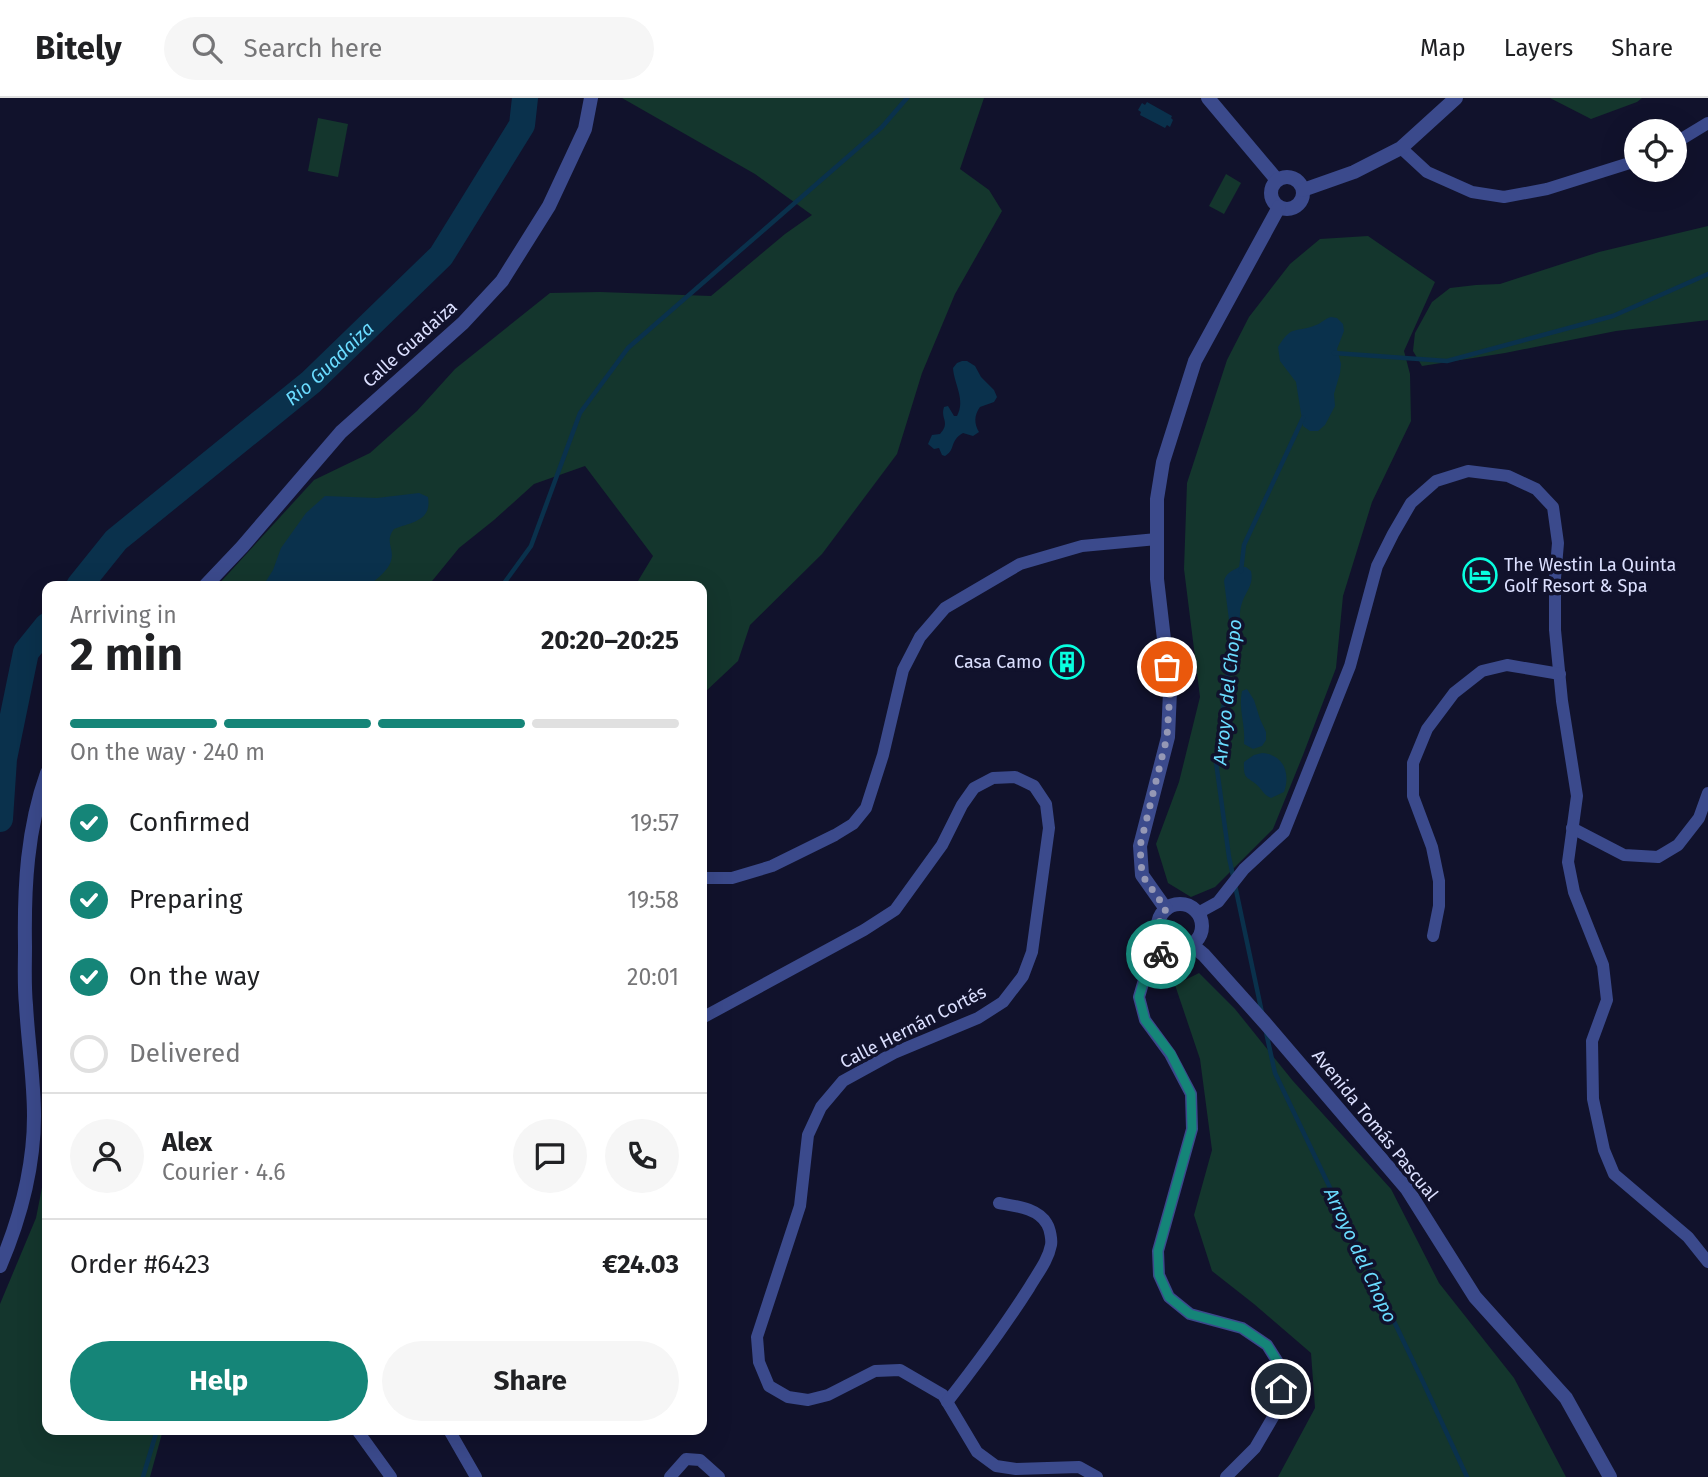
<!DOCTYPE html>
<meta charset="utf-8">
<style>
body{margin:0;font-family:"Fira Sans",sans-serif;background:#f6f6f6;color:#202124;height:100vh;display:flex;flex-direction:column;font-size:26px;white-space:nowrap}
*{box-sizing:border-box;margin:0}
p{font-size:23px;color:#757577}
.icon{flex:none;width:38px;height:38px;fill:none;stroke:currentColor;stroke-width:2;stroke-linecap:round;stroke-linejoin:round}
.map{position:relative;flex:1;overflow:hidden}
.side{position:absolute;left:42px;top:483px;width:665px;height:854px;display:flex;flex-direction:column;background:#fff;border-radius:14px;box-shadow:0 7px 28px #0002}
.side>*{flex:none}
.buttons{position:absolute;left:1624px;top:21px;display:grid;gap:14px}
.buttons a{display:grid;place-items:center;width:63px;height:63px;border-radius:50%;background:#fff;box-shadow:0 7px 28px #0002;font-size:35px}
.pin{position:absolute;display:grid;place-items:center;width:60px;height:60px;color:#fff;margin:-30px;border:4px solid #fff;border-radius:50%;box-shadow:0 2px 7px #0007}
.courier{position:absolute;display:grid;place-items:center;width:70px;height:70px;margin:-35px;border:5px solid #158578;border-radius:50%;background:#fff;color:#222;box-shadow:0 2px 9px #0007}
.summary em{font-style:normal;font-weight:700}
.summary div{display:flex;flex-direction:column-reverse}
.summary{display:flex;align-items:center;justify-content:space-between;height:119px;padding:0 28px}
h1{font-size:46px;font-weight:700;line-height:52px}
.bar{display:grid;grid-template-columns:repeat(4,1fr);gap:10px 7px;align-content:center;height:84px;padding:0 28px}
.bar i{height:9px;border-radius:5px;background:#e0e0e0}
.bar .on{background:#158578}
.bar p{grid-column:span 4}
.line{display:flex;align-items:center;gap:18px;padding:0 28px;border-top:2px solid #e0e0e0}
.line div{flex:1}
.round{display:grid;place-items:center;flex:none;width:74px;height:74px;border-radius:37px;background:#f6f6f6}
ol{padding:0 28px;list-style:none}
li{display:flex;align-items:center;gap:21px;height:77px}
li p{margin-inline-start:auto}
li .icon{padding:7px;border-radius:50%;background:#158578;color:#fff;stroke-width:4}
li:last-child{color:#757577}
li i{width:38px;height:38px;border:4px solid #e0e0e0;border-radius:50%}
.action{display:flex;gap:14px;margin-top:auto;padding:14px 28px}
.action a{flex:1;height:80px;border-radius:42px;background:#158578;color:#fff;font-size:28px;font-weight:700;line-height:80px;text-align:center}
.action a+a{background:#f6f6f6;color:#202124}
header{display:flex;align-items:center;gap:42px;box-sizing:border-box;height:98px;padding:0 35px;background:#fff;border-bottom:2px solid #e0e0e0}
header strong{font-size:33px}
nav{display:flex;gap:38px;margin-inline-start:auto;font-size:24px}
.search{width:490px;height:63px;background:#f6f6f6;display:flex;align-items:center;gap:18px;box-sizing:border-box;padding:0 24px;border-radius:38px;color:#757577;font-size:26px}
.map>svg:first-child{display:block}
</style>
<header>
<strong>Bitely</strong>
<div class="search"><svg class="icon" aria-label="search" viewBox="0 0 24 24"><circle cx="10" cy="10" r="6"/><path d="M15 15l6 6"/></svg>Search here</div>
<nav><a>Map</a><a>Layers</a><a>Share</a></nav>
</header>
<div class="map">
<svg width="1708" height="1379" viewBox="0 0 1708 1379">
<rect width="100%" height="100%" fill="#11122c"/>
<!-- green -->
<g fill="#14362d">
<polygon points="622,0 984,0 960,71 989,92 1002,113 955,196 922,275 897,356 822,456 750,527 738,563 705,594 702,594 702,488 635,488 653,458 585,368 534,386 494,422 459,450 428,488 217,488 314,382 370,355 417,313 455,271 550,195 600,194 711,198 785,136 812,117 755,76"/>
<polygon points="1550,0 1642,0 1637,4 1591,21"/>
<polygon points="318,20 348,26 338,79 308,73"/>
<polygon points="1226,76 1241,85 1224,116 1209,108"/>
<polygon points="1708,128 1708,222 1616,233 1505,255 1422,268 1413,253 1415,235 1432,204 1450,190 1476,187 1500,186 1599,154"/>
<polygon points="1368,138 1435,184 1404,253 1410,276 1411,323 1372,404 1343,498 1336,570 1303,657 1273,731 1215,789 1191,799 1168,785 1156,746 1179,684 1200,599 1184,471 1187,385 1227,262 1249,219 1290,166 1320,141"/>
<polygon points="47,723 47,983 43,830 43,739"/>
<polygon points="1199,875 1235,911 1293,983 1391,1091 1439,1185 1514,1280 1566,1379 1278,1379 1315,1310 1311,1255 1254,1206 1212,1173 1194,1117 1212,1052 1200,961 1175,887"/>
<polygon points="47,1064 47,1332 163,1332 150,1379 0,1379 0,1206 36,1120"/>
</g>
<!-- water -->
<g fill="#0a314c">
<polygon points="1147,4 1172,18 1171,20 1173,22 1170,29 1167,27 1165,30 1140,17 1141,14 1138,12 1142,5 1145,7"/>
<path d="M1331 219 1337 220 1343 226 1344 233 1337 251 1341 266 1340 275 1334 296 1335 308 1325 327 1318 333H1310L1303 328 1296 284 1280 263 1278 249C1293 225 1295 236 1316 227 1322 225 1324 221 1331 219Z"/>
<path d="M962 263H967L975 268 981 279 994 292 997 299 994 304 980 309C974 317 974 326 979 334L973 338 963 335C949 343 956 352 945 358L942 357 939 350 934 351 928 346 932 337 940 336C951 324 940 321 944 309L948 308 954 318H957C966 302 954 286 953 270L957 265Z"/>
<path d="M419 395 428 399C432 423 412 424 394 431 384 444 395 450 391 463 388 473 376 481 369 488H263L273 472 281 450 306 415 325 398 377 400Z"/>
<path d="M1239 469H1246L1251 473C1254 487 1246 493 1242 505 1235 524 1249 535 1237 556H1233L1229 554V522L1224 483C1226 475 1232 473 1239 469Z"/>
<path d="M1247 591 1254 602 1260 621 1266 634V642L1262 648 1253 651 1244 646C1246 628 1238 611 1242 593Z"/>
<path d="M1262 655C1283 656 1291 675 1284 694L1271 700C1264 697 1263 693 1258 688 1248 678 1243 683 1244 664L1254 657Z"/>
</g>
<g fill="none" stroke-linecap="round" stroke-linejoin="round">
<!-- stream -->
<g stroke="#0a314c" stroke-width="4.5">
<polyline points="1334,255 1447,263 1613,218 1708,176"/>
<polyline points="1241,473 1244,447 1303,320"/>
<polyline points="502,488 531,448 580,315 628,250 882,29 907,0"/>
<polyline points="1231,551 1216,664 1229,759 1262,915"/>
<polyline points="1266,934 1275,975 1424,1286 1467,1379"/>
<polyline points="143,1379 157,1332"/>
</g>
<!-- river -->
<g stroke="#0a314c" stroke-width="26">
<path id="s1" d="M79 488 116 442 311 284 441 158 522 27 525 0"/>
<polyline points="0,721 4,661 26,554 47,528"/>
</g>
<!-- minor -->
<g stroke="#3b4a8c" stroke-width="12">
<polyline points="1675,45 1708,25"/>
<polyline points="1401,50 1427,74 1472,94 1504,99 1547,91 1636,63"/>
<polyline points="1572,730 1624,757 1658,759 1678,747 1699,720 1708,695"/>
<polyline points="702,780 732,780 772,768 835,737 853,726 866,710 883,657 903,572 920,539 945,510 1020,466 1082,448 1157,441"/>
<polyline points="1198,815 1218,804 1244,771 1284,734 1350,568 1377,468 1393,436 1411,405 1436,383 1468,373 1508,378 1536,391 1553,409 1558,445 1555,480 1555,532 1562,603 1577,698 1568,764 1574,794 1603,867 1607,902 1592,943 1593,1001 1604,1052 1614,1076 1688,1139 1708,1164"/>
<polyline points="1433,838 1439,808 1439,783 1432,749 1413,698 1413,665 1427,631 1454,595 1482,573 1507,567 1560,576"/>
<polyline points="1168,847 1146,875 1139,899 1145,922 1170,956 1191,996 1192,1031 1158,1153 1159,1177 1169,1199 1190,1216 1242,1230 1267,1247 1279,1266 1281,1291 1276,1314 1255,1350 1226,1379"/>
<polyline points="702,920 864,832 895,812 942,747 962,707 974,690 993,680 1015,679 1034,688 1046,706 1049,730 1032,854 1023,878 1003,904 978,920 894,955 843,983 821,1009 808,1037 800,1108 757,1239 759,1264 769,1288 788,1299 808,1302 828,1297 875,1273 900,1272 943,1297 977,1354 996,1368 1016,1371 1079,1369 1097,1379"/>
<path d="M947 1304C976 1267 1004 1229 1029 1190 1037 1176 1048 1163 1051 1147 1052 1142 1050 1131 1047 1126 1038 1110 1015 1108 999 1105"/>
<polyline points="357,1332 391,1379"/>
<polyline points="449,1332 476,1379"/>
<polyline points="670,1379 686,1361 700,1362 719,1379"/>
</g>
<!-- tertiary -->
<g stroke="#3b4a8c" stroke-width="14">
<polyline points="1208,0 1277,82"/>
<circle cx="1287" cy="95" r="16"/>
<polyline points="1303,92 1354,74 1401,50 1456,0"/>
<polyline points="205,488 242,449 341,334 463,225 502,183 549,108 585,31 591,0"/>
<circle cx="1180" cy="828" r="22"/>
<polyline points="1166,811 1142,777 1140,748 1168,639 1170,593 1157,481 1157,401 1163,364 1195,263 1279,109"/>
<polyline points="1192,847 1204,857 1265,925 1407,1091 1475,1199 1566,1300 1610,1379"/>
<path d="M0 1168C20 1121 34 1069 34 1018 34 981 28 944 26 907 24 887 25 868 25 848 24 789 27 731 47 675"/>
</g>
</g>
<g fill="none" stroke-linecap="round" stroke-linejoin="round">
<!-- done -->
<path stroke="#9598b5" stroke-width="7" stroke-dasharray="0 12.6" d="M1161 856 1168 847C1156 833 1156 827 1166 811L1142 777 1140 748 1167 639 1170 593 1167 569"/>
<!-- route -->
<polyline stroke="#158578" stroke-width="9" points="1161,856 1146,875 1139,899 1145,922 1171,956 1191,996 1192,1031 1158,1153 1159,1177 1169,1199 1190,1216 1242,1230 1267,1247 1279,1266 1281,1291"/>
</g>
<!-- icons -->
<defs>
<symbol id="hotel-ring" viewBox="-11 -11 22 22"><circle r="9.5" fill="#11122c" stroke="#08ffdf" stroke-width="1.5"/><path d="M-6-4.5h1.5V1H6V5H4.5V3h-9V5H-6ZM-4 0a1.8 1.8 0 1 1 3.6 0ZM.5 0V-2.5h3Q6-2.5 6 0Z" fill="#08ffdf"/></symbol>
<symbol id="building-ring" viewBox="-11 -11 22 22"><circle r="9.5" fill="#11122c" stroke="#08ffdf" stroke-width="1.5"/><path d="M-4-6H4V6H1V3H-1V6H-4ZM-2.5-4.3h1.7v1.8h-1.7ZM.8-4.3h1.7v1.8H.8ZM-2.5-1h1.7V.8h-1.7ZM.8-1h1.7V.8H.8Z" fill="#08ffdf"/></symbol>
</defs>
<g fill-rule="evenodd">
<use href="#hotel-ring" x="1461" y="458" width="38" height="38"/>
<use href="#building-ring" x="1048" y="545" width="38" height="38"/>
</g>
<g text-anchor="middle" stroke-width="7" stroke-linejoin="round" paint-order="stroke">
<!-- street labels -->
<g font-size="18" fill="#dce0ff" stroke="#11122c">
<text transform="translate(410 246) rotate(-42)" y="6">Calle Guadaiza</text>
<text transform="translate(913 929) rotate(-27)" y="6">Calle Hernán Cortés</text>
<text transform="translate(1375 1027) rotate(51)" y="6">Avenida Tomás Pascual</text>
</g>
<!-- poi labels -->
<g font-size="18" fill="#dce0ff" stroke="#11122c" text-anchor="start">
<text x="1504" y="473">The Westin La Quinta<tspan x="1504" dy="21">Golf Resort &amp; Spa</tspan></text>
<text x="1042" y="570" text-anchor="end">Casa Camo</text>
</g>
<!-- water labels -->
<g font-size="19" font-style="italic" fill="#6adcff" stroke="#11122c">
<text dy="7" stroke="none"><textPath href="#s1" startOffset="336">Rio Guadaiza</textPath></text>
<text transform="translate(1227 594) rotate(-84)" y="7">Arroyo del Chopo</text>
<text transform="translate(1361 1157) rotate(65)" y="7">Arroyo del Chopo</text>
</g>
</g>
</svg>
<div class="buttons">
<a><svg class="icon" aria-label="locate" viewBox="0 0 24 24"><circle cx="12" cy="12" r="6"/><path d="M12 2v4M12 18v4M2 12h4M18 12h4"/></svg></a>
</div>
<div class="pin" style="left:1167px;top:569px;background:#ea580c"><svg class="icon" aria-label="bag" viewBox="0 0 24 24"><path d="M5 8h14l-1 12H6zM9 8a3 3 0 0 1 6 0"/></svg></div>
<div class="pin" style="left:1281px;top:1291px;background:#1f2937"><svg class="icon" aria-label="home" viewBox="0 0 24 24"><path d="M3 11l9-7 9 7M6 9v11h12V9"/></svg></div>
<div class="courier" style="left:1161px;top:856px"><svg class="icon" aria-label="bike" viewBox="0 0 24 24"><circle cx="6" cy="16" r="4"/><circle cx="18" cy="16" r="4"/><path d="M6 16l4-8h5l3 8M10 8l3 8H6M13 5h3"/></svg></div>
<section class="side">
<div class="summary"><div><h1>2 min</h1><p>Arriving in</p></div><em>20:20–20:25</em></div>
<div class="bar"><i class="on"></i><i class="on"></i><i class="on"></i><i></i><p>On the way · 240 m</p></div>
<ol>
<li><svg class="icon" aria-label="check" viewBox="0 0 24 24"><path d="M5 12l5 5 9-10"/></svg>Confirmed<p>19:57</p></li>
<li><svg class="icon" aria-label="check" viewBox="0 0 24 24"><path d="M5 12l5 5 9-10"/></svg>Preparing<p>19:58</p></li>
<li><svg class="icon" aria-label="check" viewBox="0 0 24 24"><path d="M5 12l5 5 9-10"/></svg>On the way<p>20:01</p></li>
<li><i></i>Delivered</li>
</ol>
<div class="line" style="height:126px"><a class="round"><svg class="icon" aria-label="person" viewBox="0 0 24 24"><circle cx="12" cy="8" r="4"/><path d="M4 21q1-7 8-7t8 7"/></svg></a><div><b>Alex</b><p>Courier · 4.6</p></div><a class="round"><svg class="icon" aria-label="chat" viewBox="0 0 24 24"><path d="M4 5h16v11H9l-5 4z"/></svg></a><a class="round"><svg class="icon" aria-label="phone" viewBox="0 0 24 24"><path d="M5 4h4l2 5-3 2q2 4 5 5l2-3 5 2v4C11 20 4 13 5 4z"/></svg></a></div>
<div class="line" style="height:91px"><div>Order #6423</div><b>€24.03</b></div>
<div class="action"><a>Help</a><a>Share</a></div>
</section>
</div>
